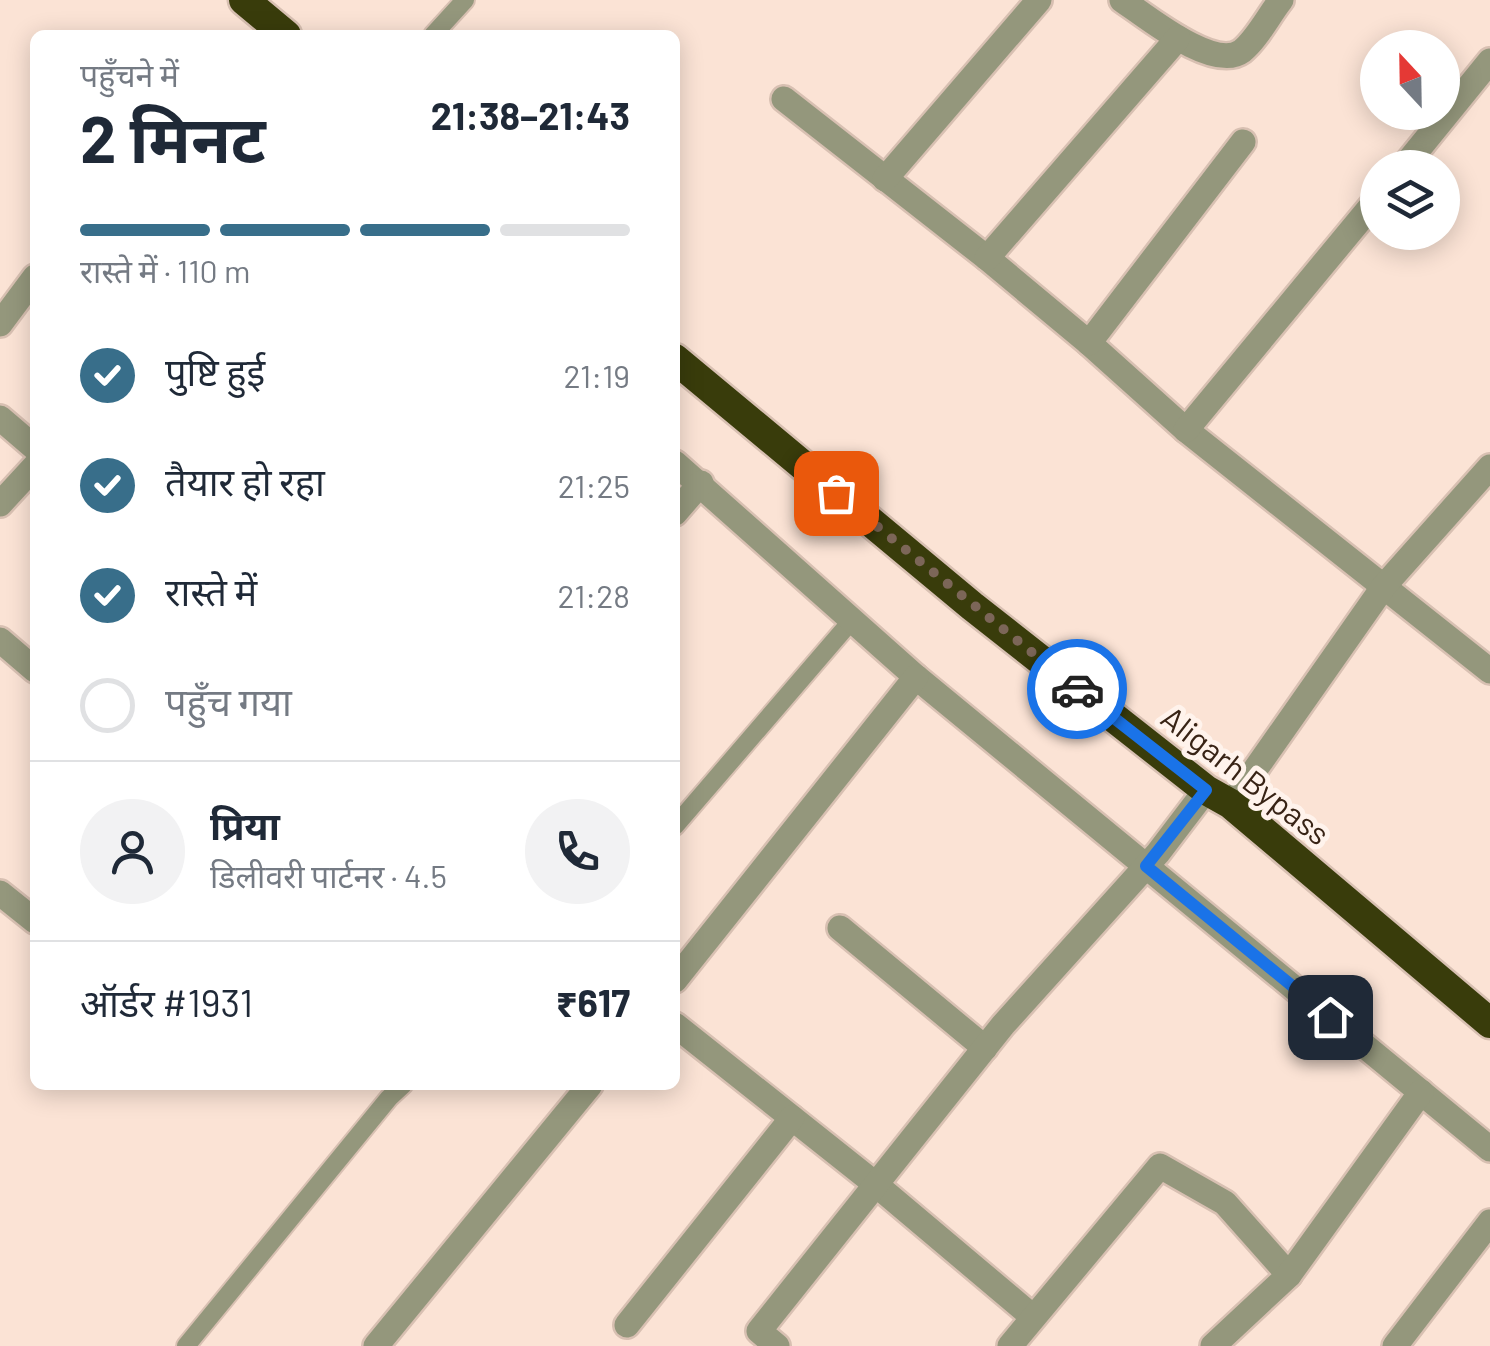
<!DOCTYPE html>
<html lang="hi">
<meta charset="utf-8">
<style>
body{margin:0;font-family:Barlow,"Noto Sans Devanagari",sans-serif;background:#f2f2f3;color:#1f2937;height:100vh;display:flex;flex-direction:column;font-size:38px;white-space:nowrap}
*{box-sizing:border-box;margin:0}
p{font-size:32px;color:#747a83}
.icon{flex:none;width:55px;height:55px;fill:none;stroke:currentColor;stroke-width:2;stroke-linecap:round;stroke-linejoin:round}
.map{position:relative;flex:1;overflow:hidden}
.panel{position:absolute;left:30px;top:30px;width:650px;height:1060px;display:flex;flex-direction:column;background:#fff;border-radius:15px;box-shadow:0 5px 25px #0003}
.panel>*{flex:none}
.needle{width:65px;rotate:338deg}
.tools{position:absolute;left:1360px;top:30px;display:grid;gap:20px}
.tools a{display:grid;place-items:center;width:100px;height:100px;border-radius:50%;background:#fff;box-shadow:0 5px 25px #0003;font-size:50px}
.pin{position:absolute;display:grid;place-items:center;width:85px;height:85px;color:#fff;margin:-42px;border-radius:20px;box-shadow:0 5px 15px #0006}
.courier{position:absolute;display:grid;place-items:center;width:100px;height:100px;margin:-50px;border:8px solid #1a73e8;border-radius:50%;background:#fff;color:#222;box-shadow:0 2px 12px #0007}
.summary em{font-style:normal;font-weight:700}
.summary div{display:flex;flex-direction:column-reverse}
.summary{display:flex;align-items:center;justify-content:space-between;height:170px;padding:0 50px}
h1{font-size:65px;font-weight:700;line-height:75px}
.bar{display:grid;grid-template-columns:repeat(4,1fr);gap:15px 10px;align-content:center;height:120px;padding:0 50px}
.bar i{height:12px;border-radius:8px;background:#e0e1e3}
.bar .current{background:#386e8a}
.bar p{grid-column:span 4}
.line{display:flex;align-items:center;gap:25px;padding:0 50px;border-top:2px solid #e0e1e3}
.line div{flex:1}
.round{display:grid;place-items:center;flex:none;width:105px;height:105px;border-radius:52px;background:#f2f2f3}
ol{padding:0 50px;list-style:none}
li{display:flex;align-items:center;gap:30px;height:110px}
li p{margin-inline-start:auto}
li .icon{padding:10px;border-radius:50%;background:#386e8a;color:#fff;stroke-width:4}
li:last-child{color:#747a83}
li i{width:55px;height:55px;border:5px solid #e0e1e3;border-radius:50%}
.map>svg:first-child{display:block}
</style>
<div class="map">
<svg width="1490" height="1346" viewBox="0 0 1490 1346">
<rect width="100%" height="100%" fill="#fbe3d5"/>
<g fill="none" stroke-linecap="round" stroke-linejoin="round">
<defs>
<g id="lane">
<polyline points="433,35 465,0"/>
<polyline points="675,826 853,619"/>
<polyline points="186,1346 389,1098 403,1085"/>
</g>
<g id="street">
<path d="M1122 0C1146 16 1214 72 1242 51 1257 39 1269 15 1281 0"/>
<polyline points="784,99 987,258 1089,343 1186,430 1490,671"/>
<polyline points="1403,168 1490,61"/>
<polyline points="885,179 1039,0"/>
<polyline points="987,258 1178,38"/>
<polyline points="0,324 35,277"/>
<polyline points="1089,343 1243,142"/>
<polyline points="0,418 35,448"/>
<polyline points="1186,430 1378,198"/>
<polyline points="675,463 916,677 1490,1149"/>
<polyline points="0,504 35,466"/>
<polyline points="675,513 701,483"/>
<polyline points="0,640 35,670"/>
<polyline points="1231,804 1384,586 1490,467"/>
<polyline points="0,893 35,921"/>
<polyline points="840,928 985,1048"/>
<polyline points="675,980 916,677"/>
<polyline points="675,1025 874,1183 1033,1317"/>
<polyline points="627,1325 792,1118"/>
<polyline points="376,1346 590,1085"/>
<polyline points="777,1346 759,1331 1003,1025 1158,853 1206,790"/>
<polyline points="1010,1346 1160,1166 1225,1203 1289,1275"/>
<polyline points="1213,1346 1289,1275 1421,1092"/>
<polyline points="1395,1346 1490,1222"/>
</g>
<g id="highway">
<polyline points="244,0 286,35"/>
<polyline points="675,359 972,606 1206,790 1231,804 1490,1023"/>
</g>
</defs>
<!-- lane casing -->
<use href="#lane" stroke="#d8c0b2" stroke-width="22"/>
<!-- street casing -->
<use href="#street" stroke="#d8c0b2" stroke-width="30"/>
<!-- highway casing -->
<use href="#highway" stroke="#d8c0b2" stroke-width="35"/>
<!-- lane -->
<use href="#lane" stroke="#94977c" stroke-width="18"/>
<!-- street -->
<use href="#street" stroke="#94977c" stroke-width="25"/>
<!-- highway -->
<use href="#highway" stroke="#393c0b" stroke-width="30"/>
</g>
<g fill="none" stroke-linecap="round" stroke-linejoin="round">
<!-- done -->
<polyline stroke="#7c6658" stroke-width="10" stroke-dasharray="0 18" points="836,493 1077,689"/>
<!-- route -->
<polyline stroke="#1a73e8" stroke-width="12" points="1077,689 1206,790 1146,866 1330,1017"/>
</g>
<g text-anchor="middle" stroke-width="10" stroke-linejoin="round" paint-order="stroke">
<!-- street labels -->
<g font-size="32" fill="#382315" stroke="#fff3ec">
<text transform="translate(1245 776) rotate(38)" y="11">Aligarh Bypass</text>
</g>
</g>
</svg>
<div class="tools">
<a><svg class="needle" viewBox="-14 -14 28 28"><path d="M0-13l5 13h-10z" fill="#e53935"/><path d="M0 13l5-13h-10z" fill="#747a83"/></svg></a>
<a><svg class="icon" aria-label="layers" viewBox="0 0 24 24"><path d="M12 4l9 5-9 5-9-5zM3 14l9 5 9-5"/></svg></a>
</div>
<div class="pin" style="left:836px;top:493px;background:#ea580c"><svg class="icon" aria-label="bag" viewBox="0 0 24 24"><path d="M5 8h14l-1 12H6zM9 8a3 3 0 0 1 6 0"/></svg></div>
<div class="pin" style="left:1330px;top:1017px;background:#1f2937"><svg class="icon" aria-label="home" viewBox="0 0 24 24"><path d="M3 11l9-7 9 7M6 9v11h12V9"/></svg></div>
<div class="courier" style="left:1077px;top:689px"><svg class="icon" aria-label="car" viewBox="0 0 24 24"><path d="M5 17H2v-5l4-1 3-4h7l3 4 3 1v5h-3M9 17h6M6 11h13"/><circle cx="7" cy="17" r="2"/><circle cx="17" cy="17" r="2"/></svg></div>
<section class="panel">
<div class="summary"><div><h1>2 मिनट</h1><p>पहुँचने में</p></div><em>21:38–21:43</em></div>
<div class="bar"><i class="current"></i><i class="current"></i><i class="current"></i><i></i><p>रास्ते में · 110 m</p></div>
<ol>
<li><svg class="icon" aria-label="check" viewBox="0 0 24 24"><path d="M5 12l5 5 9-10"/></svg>पुष्टि हुई<p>21:19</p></li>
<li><svg class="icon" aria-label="check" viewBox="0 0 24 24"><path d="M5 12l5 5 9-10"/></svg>तैयार हो रहा<p>21:25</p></li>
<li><svg class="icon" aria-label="check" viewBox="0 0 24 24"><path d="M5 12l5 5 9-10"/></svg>रास्ते में<p>21:28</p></li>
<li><i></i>पहुँच गया</li>
</ol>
<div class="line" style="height:180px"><a class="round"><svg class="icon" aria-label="person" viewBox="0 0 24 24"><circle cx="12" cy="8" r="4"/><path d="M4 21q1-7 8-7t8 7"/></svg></a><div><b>प्रिया</b><p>डिलीवरी पार्टनर · 4.5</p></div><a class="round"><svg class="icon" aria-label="phone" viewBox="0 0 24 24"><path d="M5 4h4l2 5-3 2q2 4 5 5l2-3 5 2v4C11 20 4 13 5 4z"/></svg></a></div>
<div class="line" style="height:130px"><div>ऑर्डर #1931</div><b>₹617</b></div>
</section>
</div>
